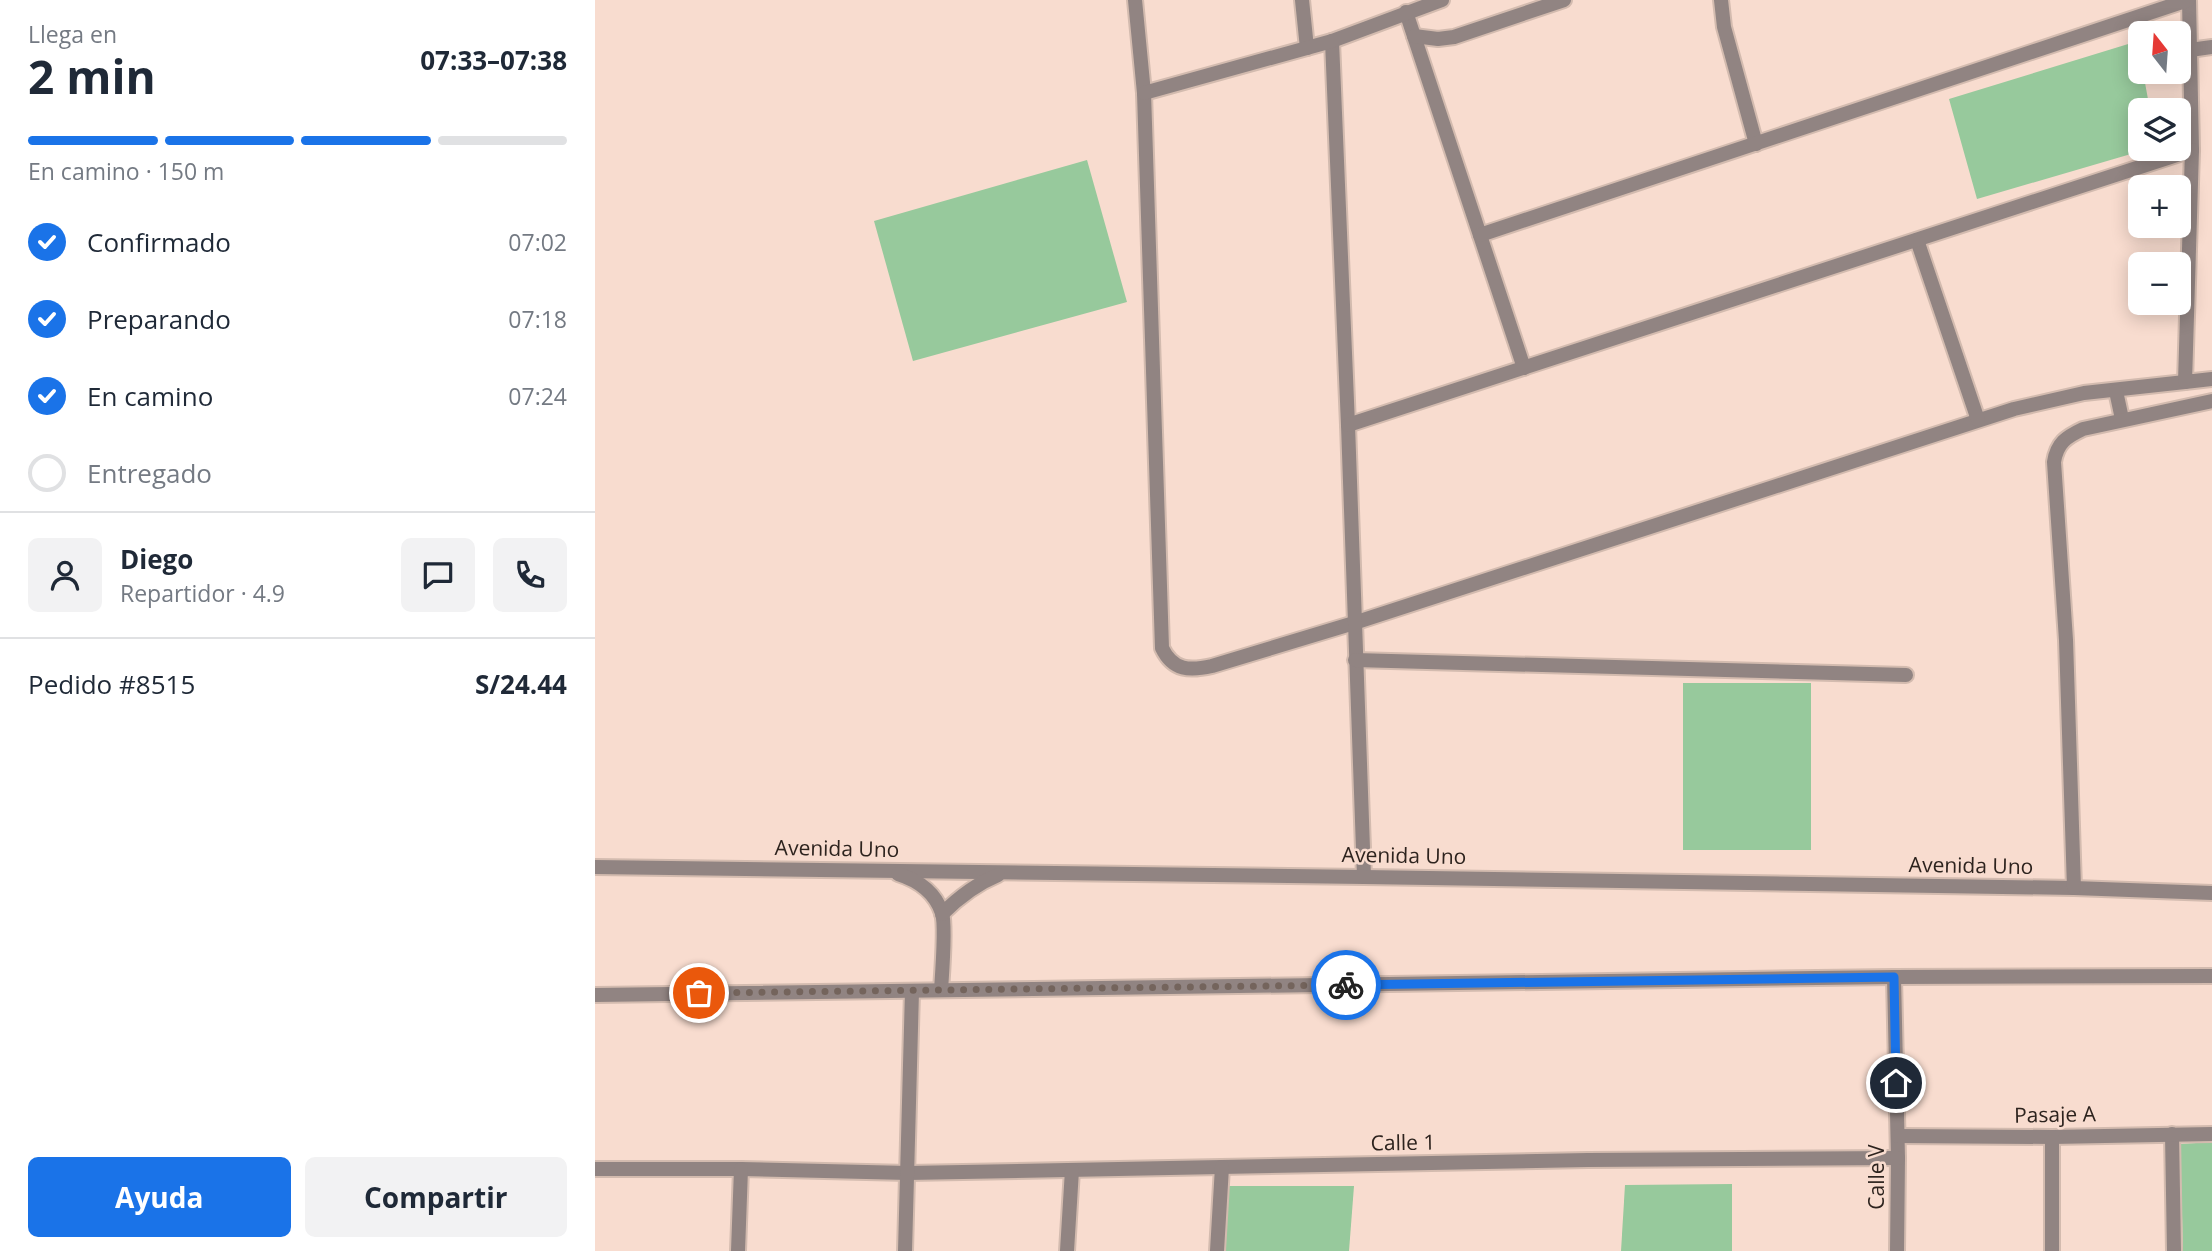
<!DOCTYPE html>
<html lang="es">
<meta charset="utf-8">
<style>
body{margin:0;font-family:"Open Sans",sans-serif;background:#f2f2f3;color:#1f2937;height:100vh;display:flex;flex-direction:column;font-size:26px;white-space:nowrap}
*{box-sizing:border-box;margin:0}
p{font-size:23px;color:#747a83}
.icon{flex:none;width:38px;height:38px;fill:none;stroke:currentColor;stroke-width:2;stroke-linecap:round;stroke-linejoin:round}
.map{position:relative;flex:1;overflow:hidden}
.details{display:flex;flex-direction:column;background:#fff;width:595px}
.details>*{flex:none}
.needle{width:46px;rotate:343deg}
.tools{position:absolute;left:1533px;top:21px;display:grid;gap:14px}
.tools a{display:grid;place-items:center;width:63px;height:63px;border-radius:10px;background:#fff;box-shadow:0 4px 18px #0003;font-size:35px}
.pin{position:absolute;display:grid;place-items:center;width:60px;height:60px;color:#fff;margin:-30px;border:4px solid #fff;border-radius:50%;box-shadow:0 2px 7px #0007}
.courier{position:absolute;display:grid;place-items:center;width:70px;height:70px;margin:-35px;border:5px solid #1a73e8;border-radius:50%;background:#fff;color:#222;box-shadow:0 2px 9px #0007}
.summary em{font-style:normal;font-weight:700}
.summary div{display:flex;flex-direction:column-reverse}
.summary{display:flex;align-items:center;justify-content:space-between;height:119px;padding:0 28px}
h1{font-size:46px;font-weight:700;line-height:52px}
.bar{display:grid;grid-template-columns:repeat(4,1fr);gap:10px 7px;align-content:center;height:84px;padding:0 28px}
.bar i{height:9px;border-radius:5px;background:#e0e1e3}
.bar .active{background:#1a73e8}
.bar p{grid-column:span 4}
.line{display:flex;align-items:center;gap:18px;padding:0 28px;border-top:2px solid #e0e1e3}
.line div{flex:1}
.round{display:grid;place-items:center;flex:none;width:74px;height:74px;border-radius:10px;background:#f2f2f3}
ol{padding:0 28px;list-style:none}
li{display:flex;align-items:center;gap:21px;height:77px}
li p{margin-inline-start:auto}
li .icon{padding:7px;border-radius:50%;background:#1a73e8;color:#fff;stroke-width:4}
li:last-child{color:#747a83}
li i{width:38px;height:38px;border:4px solid #e0e1e3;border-radius:50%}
.cta{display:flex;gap:14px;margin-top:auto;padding:14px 28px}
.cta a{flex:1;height:80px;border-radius:10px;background:#1a73e8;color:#fff;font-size:28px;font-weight:700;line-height:80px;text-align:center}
.cta a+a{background:#f2f2f3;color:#1f2937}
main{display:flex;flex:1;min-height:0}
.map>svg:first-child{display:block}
</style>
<main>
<section class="details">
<div class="summary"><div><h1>2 min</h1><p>Llega en</p></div><em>07:33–07:38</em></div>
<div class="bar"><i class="active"></i><i class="active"></i><i class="active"></i><i></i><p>En camino · 150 m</p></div>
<ol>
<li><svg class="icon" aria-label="check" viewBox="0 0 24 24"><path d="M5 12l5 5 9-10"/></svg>Confirmado<p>07:02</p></li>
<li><svg class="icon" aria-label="check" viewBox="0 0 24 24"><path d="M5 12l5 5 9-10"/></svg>Preparando<p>07:18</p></li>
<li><svg class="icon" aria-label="check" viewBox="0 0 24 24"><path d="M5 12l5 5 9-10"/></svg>En camino<p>07:24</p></li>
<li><i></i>Entregado</li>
</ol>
<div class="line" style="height:126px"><a class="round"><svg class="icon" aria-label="person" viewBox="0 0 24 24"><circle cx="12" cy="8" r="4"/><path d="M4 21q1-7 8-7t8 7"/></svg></a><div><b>Diego</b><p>Repartidor · 4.9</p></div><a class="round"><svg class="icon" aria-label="chat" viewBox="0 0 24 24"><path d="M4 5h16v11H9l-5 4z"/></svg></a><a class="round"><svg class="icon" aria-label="phone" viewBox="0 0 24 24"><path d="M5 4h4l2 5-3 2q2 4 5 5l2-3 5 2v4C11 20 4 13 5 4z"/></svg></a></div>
<div class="line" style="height:91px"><div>Pedido #8515</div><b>S/24.44</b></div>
<div class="cta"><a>Ayuda</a><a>Compartir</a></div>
</section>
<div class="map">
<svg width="1617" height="1251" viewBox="0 0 1617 1251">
<rect width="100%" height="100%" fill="#f8dccf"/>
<!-- green -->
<g fill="#97c99c">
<polygon points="1543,41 1545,72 1548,72 1555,110 1545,110 1545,149 1553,149 1382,199 1354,99"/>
<polygon points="492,160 532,302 318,361 279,221"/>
<rect x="1088" y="683" width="128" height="167"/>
<polygon points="1617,1142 1617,1251 1588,1251 1585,1144"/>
<polygon points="1137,1184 1137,1251 1026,1251 1030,1185"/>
<polygon points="632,1186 759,1186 754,1251 627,1251"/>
</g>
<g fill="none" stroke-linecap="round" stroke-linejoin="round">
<defs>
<g id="street">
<path d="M540 0 549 93 567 648C578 671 595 671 617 666L759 623 1419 409 1489 393 1590 382"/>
<polyline points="707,0 712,48"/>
<polyline points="1126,0 1129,27 1161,144"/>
<polyline points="1594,0 1597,150 1590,382 1617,379"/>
<polyline points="811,12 929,368"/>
<polyline points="819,36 843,39 859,37 969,0"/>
<polyline points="737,41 753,425 769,877"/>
<polyline points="1595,50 1617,47"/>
<polyline points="549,93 737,41 847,0"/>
<polyline points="885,235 1593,0"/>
<polyline points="1322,240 1383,420"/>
<polyline points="1521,391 1527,419"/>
<polyline points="753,425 1597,150"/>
<polyline points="760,660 1311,675"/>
<polyline points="0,867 769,877 1479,888 1617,893"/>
<path d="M303 874C322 880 340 892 347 913 351 925 347 975 346 990"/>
<path d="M1479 888 1471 640 1459 462C1462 443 1471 437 1488 429L1617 401"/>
<path d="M347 914C364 897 381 884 403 875"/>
<polyline points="1299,977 1303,1158 1302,1251"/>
<polyline points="0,995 1299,977 1617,976"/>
<polyline points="1577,1134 1579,1251"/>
<polyline points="1303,1136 1457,1137 1617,1134"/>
<polyline points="1457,1137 1457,1251"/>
<polyline points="0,1169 146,1169 313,1173 993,1160 1303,1158"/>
<polyline points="143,1251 146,1169"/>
<polyline points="310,1251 317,991"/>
<polyline points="472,1251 477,1170"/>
<polyline points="622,1251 627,1167"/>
</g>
</defs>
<!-- street casing -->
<use href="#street" stroke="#d3bbaf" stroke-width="18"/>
<!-- street -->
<use href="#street" stroke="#918482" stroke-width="14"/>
</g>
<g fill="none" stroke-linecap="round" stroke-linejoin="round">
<!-- done -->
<polyline stroke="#74645c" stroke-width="7" stroke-dasharray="0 12.6" points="104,993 751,985"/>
<!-- route -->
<polyline stroke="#1a73e8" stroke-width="9" points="751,985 1299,977 1301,1083"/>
</g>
<g text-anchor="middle" stroke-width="5" stroke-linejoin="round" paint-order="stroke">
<!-- street labels -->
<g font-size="21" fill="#2d231e" stroke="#f8dccf">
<text transform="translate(242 849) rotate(1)" y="7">Avenida Uno</text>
<text transform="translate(809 856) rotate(1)" y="7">Avenida Uno</text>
<text transform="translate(1376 866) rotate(1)" y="7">Avenida Uno</text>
<text transform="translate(1460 1115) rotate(-1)" y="7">Pasaje A</text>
<text transform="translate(808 1143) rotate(-1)" y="7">Calle 1</text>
<text transform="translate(1282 1177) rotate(-90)" y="7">Calle V</text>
</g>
</g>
</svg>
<div class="tools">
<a><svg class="needle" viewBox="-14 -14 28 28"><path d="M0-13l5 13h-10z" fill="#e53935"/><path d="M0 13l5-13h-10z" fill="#747a83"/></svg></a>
<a><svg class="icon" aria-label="layers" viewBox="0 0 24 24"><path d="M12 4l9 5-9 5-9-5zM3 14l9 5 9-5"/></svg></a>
<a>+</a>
<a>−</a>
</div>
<div class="pin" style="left:104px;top:993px;background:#ea580c"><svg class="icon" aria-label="bag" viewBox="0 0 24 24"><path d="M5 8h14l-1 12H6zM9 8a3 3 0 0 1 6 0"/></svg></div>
<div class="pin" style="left:1301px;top:1083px;background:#1f2937"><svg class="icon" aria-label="home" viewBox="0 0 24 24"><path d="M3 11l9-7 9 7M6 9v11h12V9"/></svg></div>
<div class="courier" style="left:751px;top:985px"><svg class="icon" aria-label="bike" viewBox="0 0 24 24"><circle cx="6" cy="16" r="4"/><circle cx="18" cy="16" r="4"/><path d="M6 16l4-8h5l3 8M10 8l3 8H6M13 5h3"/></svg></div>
</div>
</main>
